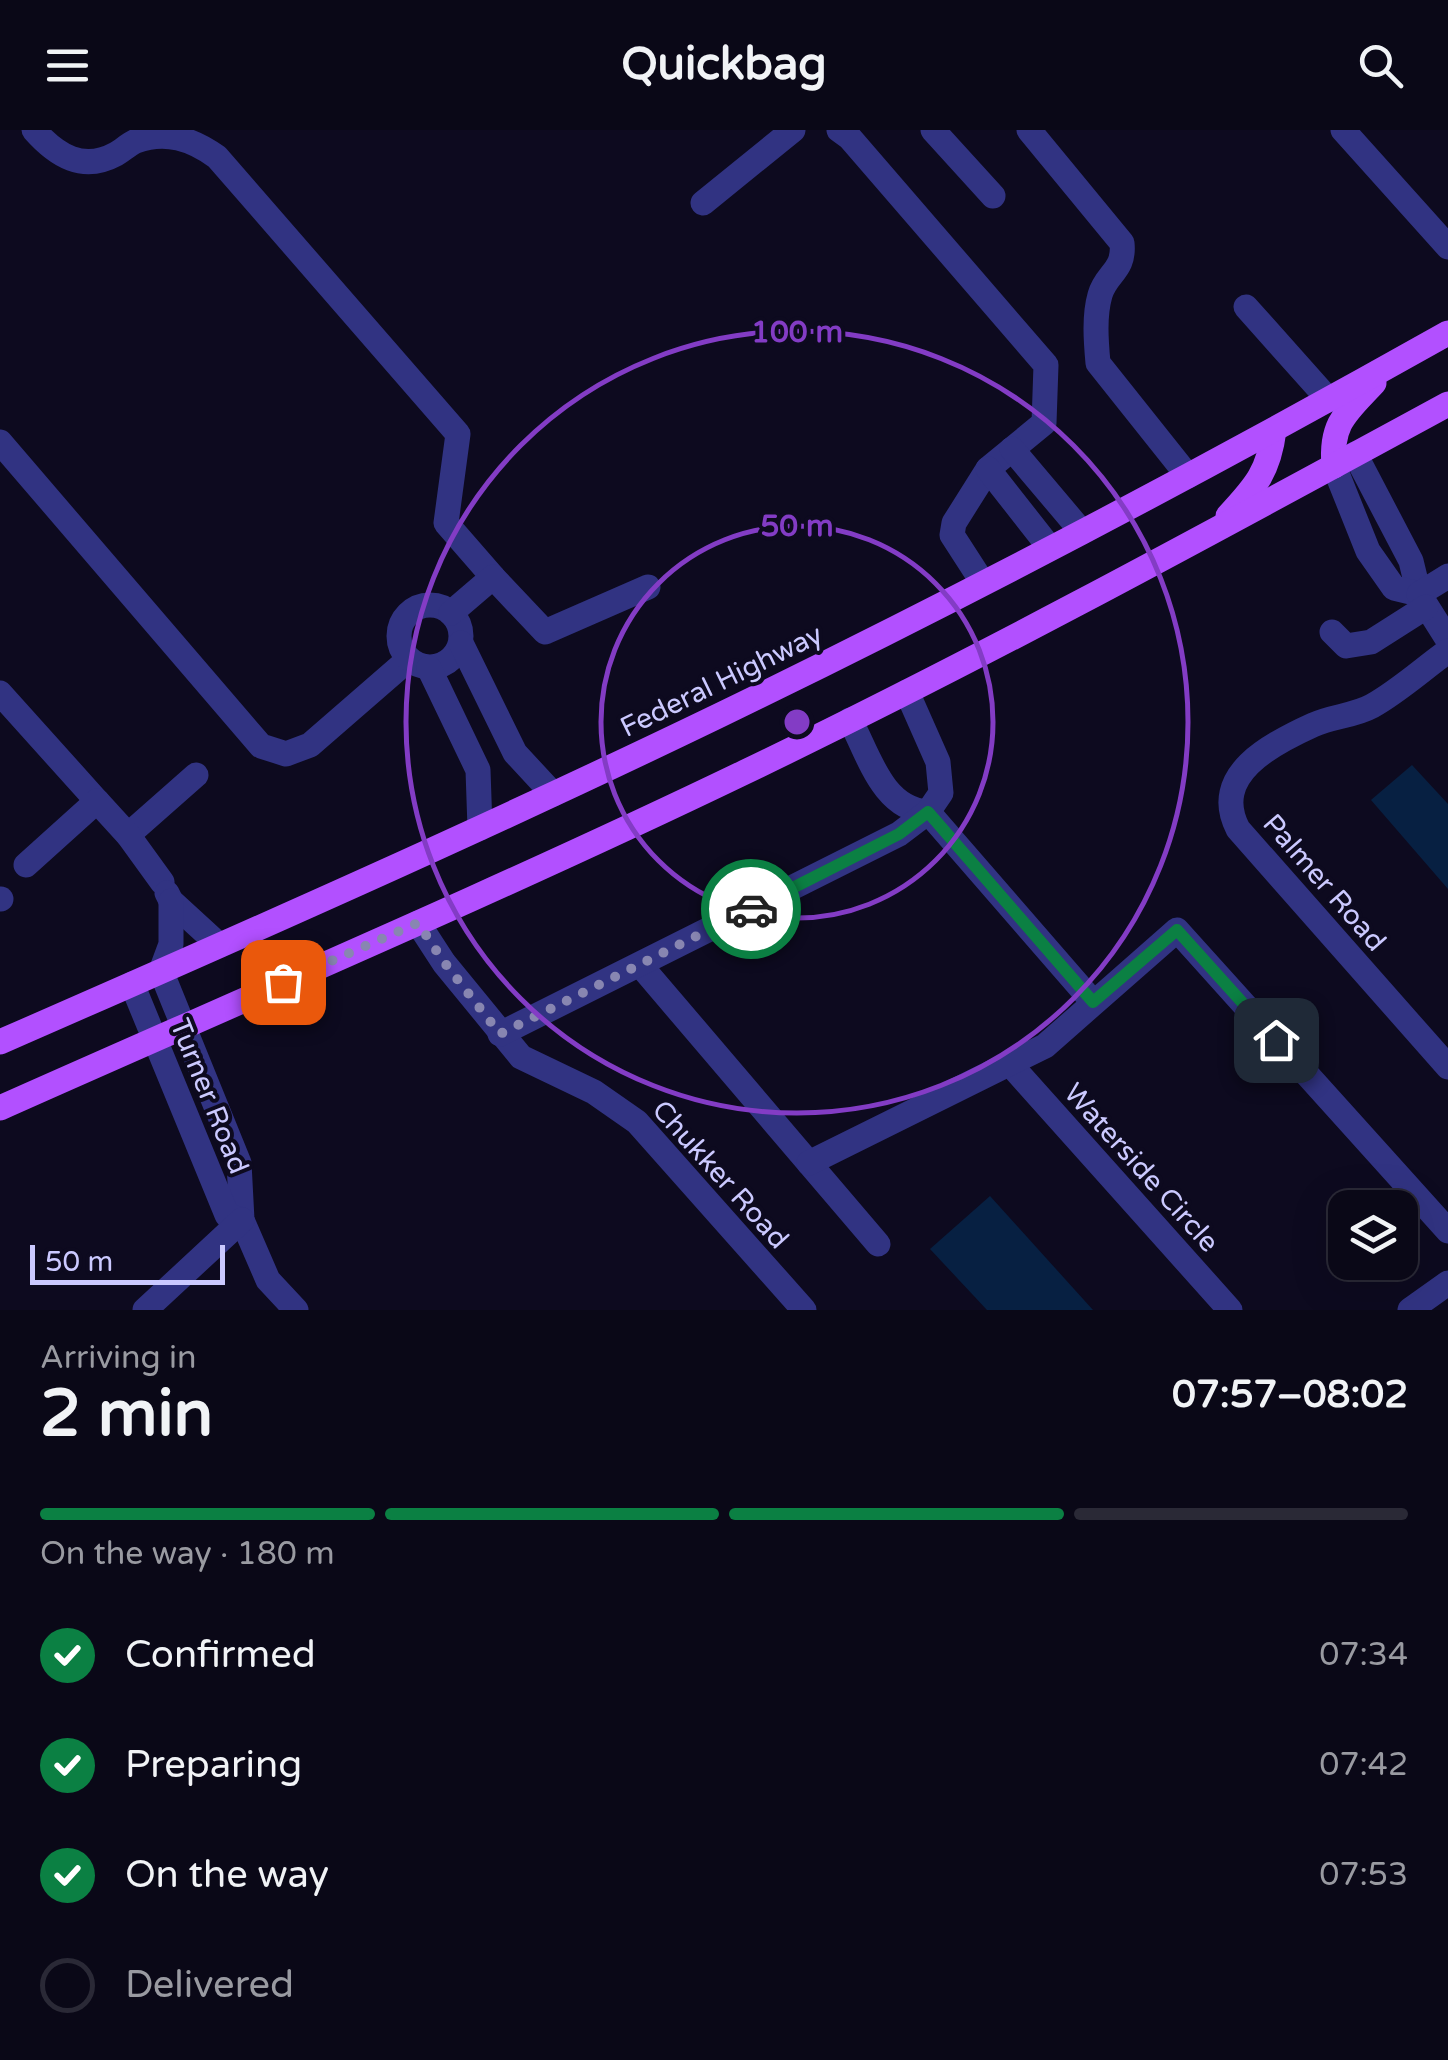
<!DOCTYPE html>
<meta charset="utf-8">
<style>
body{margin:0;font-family:"Varela Round",sans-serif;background:#131120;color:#f1f3f6;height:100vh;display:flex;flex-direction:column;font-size:38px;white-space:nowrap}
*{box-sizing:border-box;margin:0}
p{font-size:32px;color:#999aa1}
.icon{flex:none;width:55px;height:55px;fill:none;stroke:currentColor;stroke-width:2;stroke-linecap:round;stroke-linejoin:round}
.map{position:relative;height:1180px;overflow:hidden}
.details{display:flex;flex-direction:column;background:#0a0817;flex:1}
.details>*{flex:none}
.buttons{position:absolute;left:1328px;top:1060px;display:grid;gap:20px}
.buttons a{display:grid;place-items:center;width:90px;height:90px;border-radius:20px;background:#0a0817;box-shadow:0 10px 40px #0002,0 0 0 2px #2a2936;font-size:50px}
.scale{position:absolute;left:30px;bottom:25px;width:195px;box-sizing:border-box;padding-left:10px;border:5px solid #cbc9ff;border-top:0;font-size:28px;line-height:35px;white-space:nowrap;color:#cbc9ff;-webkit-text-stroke:8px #0d0a1f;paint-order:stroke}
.pin{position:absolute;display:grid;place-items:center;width:85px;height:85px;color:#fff;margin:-42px;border-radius:20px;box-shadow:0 5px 15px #0006}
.courier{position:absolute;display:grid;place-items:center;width:100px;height:100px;margin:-50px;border:8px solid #0b8043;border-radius:50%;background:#fff;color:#222;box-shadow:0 2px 12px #0007}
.head em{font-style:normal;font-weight:700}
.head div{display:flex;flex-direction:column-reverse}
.head{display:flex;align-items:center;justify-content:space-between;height:170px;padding:0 40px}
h1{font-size:65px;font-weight:700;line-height:75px}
.bar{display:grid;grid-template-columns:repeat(4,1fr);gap:15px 10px;align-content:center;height:120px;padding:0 40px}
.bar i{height:12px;border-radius:8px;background:#2a2936}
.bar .current{background:#0b8043}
.bar p{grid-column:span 4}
ol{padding:0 40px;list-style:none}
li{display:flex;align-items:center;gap:30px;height:110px}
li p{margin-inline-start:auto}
li .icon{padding:10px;border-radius:50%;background:#0b8043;color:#fff;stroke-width:4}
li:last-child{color:#999aa1}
li i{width:55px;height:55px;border:5px solid #2a2936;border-radius:50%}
header{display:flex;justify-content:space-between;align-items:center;height:130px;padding:0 40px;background:#0a0817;font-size:45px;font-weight:700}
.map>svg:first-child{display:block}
</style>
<header><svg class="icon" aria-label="menu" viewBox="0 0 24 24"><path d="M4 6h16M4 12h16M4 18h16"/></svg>Quickbag<svg class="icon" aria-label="search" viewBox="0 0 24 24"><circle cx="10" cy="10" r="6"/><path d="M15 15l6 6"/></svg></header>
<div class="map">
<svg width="1448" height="1180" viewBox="0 0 1448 1180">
<rect width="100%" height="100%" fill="#0d0a1f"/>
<!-- water -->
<g fill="#072042">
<polygon points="1412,635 1448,674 1448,759 1371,670"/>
<polygon points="990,1066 1093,1180 987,1180 930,1119"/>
</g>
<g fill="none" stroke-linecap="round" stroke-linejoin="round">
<!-- minor -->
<g stroke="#313382" stroke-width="25">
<path d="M34 0C57 26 83 42 116 24 123 20 129 14 136 11 166 0 192 9 217 27L458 304 446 393 493 447"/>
<polyline points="839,0 850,8 1046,235 1044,293 988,339 954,393 952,405 983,453"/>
<polyline points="933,0 993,66"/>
<path d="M1029 0 1122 113C1125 141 1106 143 1100 165 1094 186 1096 211 1098 233L1188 346"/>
<polyline points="1343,0 1448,117"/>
<polyline points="703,73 793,0"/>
<polyline points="1246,177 1329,270"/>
<polyline points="0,312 261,616 286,624 310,615 409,529"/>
<polyline points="1012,319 1082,402"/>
<polyline points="1355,324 1411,431 1419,464 1448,510"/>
<polyline points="1334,336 1368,421 1394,458 1419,464"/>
<polyline points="988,339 1050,418"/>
<polyline points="1419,464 1448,446"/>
<circle cx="430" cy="506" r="31"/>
<polyline points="451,483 493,447 545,502 648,457"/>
<polyline points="1332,502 1346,516 1371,512 1426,477"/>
<polyline points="461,513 515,623 553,664"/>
<path d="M1448 521C1424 538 1399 561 1372 576 1354 586 1332 586 1313 595 1271 614 1210 645 1238 699L1448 937"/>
<polyline points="429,538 478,640 480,698"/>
<polyline points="0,563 97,671"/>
<path d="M850 590C869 625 882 679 928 682L1093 872"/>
<polyline points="128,705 196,645"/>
<polyline points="26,735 97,671 128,705 162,752"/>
<polyline points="167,763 171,771 219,815"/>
<polyline points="0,769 1,769"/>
<polyline points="171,771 171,814 161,841 239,1033 242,1090 268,1150 296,1180"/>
<polyline points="418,793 444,833 521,927 594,962 637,992 804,1180"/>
<polyline points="641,836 878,1114"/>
<polyline points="132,854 227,1085 242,1090"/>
<polyline points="500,904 899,704 928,682 941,663 938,632 907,562"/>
<polyline points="1010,934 1230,1180"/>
<polyline points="809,1033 1045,916 1177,800 1448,1101"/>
<polyline points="145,1180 242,1090"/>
<polyline points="1410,1180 1448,1153"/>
</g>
<!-- major -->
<g stroke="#b250ff" stroke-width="25">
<path d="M1334 336C1330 293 1347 282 1374 253"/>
<path d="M1228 386C1256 356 1269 341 1274 300"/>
<path d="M0 912C240 807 480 701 716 587 964 467 1208 338 1448 203"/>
<path d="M0 978C249 867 500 760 745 642 984 527 1216 400 1448 274"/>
</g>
</g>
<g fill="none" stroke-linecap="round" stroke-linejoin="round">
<!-- done -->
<polyline stroke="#8886b1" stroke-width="10" stroke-dasharray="0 18" points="283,852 418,793 444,832 500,904 751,779"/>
<!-- route -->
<polyline stroke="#0b8043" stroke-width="12" points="751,779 899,704 928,682 1093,872 1177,800 1276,910"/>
</g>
<!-- distance rings -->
<g fill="none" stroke="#833cc5" stroke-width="5">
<circle cx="797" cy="592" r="196"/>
<circle cx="797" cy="592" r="391"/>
</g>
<g text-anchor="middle" stroke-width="8" stroke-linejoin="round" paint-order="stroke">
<!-- street labels -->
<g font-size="28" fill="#cbc9ff" stroke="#0d0a1f">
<text transform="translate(721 550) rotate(-26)" y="10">Federal Highway</text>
<text transform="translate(1325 752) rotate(49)" y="10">Palmer Road</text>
<text transform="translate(210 966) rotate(68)" y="10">Turner Road</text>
<text transform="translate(1142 1037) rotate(48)" y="10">Waterside Circle</text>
<text transform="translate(721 1044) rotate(48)" y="10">Chukker Road</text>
</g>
</g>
<circle cx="797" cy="592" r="15" fill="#833cc5" stroke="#0d0a1f" stroke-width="5"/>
<g font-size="30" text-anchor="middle" font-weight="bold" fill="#833cc5" stroke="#0d0a1f" stroke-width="8" stroke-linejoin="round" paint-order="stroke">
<text x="797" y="212">100 m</text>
<text x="797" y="406">50 m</text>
</g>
</svg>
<div class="buttons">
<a><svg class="icon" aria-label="layers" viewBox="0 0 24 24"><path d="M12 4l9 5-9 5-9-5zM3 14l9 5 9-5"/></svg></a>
</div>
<div class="scale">50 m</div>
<div class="pin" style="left:283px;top:852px;background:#ea580c"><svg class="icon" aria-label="bag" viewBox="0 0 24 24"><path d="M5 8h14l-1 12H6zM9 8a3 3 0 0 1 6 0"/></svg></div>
<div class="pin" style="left:1276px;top:910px;background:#1f2937"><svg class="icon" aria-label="home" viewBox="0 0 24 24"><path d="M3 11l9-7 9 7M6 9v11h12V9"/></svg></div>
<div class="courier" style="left:751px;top:779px"><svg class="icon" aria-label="car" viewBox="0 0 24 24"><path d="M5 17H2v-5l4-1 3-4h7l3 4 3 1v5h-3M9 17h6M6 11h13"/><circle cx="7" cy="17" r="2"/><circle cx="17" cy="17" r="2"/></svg></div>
</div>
<section class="details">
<div class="head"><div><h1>2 min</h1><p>Arriving in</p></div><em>07:57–08:02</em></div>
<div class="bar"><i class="current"></i><i class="current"></i><i class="current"></i><i></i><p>On the way · 180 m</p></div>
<ol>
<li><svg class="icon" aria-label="check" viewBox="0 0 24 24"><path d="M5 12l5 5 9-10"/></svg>Confirmed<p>07:34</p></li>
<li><svg class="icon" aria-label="check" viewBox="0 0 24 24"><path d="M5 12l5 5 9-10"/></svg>Preparing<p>07:42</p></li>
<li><svg class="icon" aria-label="check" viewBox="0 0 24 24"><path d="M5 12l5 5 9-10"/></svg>On the way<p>07:53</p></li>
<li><i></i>Delivered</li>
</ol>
</section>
